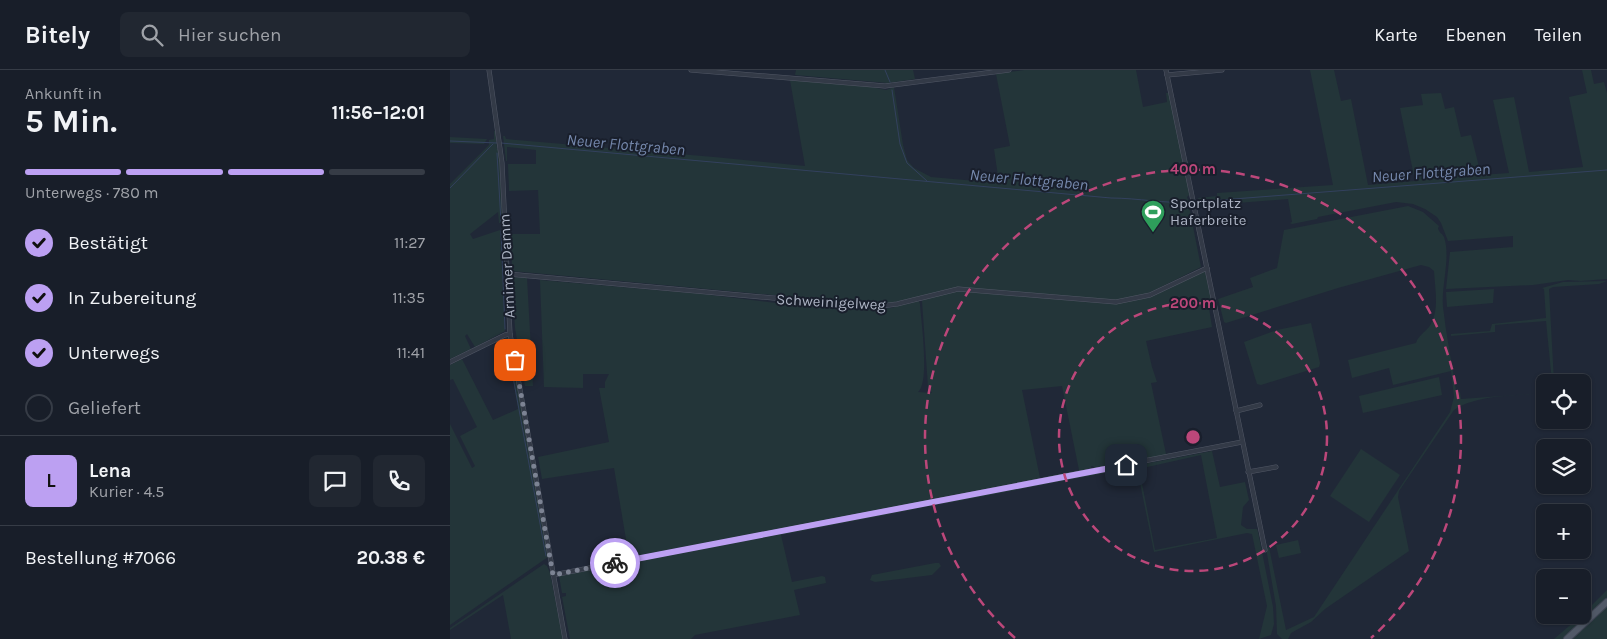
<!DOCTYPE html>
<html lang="de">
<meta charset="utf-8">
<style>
body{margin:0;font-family:Karla,sans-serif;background:#212731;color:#f1f3f6;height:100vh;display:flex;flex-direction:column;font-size:19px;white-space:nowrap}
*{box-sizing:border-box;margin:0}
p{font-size:16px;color:#9fa2a8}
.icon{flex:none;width:28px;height:28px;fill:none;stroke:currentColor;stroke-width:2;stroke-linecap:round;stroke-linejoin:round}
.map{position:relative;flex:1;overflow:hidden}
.side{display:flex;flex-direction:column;background:#181e29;width:450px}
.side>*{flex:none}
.tools{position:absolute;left:1086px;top:304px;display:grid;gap:10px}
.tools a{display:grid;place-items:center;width:55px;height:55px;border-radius:8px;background:#181e29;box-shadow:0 1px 4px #0004,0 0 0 1px #363c46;font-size:25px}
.pin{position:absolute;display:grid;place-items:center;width:42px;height:42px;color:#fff;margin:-21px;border-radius:10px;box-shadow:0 2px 8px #0006}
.courier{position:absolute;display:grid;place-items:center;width:50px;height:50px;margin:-25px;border:4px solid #bca0f2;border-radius:50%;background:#fff;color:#222;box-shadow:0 1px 6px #0007}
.summary em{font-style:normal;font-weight:700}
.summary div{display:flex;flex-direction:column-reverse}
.summary{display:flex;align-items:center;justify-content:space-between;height:85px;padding:0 25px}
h1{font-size:32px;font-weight:700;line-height:38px}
.bar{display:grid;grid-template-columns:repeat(4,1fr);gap:8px 5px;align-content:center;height:60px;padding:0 25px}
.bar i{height:6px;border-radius:4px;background:#363c46}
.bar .active{background:#bca0f2}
.bar p{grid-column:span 4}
.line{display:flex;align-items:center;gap:12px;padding:0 25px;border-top:1px solid #363c46}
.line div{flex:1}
.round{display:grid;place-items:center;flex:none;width:52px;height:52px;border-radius:8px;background:#212731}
ol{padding:0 25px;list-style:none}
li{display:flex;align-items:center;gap:15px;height:55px}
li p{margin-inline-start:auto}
li .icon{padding:5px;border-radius:50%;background:#bca0f2;color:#111;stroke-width:4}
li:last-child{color:#9fa2a8}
li i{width:28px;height:28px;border:2px solid #363c46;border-radius:50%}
header{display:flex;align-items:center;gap:30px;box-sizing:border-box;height:70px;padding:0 25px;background:#181e29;border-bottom:1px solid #363c46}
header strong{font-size:24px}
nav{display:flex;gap:28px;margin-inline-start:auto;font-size:18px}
.search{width:350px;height:45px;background:#212731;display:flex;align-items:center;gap:12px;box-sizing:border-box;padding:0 18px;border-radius:8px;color:#9fa2a8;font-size:19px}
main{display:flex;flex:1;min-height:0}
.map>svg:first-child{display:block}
</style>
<header>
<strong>Bitely</strong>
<div class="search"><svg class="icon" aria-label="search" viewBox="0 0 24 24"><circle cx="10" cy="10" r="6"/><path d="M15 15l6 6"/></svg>Hier suchen</div>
<nav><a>Karte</a><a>Ebenen</a><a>Teilen</a></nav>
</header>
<main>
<section class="side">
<div class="summary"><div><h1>5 Min.</h1><p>Ankunft in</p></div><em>11:56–12:01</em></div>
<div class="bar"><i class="active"></i><i class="active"></i><i class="active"></i><i></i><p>Unterwegs · 780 m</p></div>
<ol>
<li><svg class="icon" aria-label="check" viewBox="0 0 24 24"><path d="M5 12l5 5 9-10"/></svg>Bestätigt<p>11:27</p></li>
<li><svg class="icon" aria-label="check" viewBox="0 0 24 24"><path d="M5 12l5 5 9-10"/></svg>In Zubereitung<p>11:35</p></li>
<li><svg class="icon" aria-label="check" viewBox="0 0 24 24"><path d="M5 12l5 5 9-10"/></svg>Unterwegs<p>11:41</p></li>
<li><i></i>Geliefert</li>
</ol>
<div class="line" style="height:90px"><b class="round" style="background:#bca0f2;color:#111">L</b><div><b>Lena</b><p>Kurier · 4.5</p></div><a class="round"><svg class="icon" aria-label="chat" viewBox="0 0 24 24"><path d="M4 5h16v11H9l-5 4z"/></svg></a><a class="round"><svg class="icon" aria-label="phone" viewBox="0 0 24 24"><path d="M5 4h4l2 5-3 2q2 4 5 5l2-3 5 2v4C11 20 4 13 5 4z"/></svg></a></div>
<div class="line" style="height:65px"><div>Bestellung #7066</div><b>20.38 €</b></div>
</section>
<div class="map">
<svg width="1157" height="569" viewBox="0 0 1157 569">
<rect width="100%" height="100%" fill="#202837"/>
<!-- green -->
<g fill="#233539">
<polygon points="346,0 463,0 465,9 438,13 345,5"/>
<polygon points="574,0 686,0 693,37 717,32 716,23 719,23 740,124 737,127 738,130 740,130 741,134 739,136 751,197 697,224 663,231 510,218 432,235 62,201 61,164 90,164 88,120 59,121 58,94 86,94 86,80 57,77 57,91 56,91 53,66 55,66 56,69 264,87 355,96 340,10 421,17 436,20 444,17 453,75 457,90 464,98 481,107 549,113 544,79 560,76 546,4"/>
<polygon points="860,0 884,0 891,31 901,29 918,115 965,111 950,38 973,35 971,24 991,23 995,39 1004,37 1011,67 1021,65 1031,105 1059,103 1043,30 1064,27 1079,102 1133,97 1119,27 1137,23 1132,0 1141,0 1144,14 1154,12 1157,23 1157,209 1131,211 1118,210 1083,215 996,219 1000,182 1063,177 1063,166 998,171 991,153 987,147 975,139 963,134 946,132 868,147 867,149 842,154 840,153 842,152 838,129 749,136 748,128 767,126 767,123 883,115"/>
<polygon points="44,61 46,61 47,66 46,67 47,79 49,79 53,153 49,153 48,142 20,164 23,169 50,160 55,261 25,277 17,264 15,266 21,279 0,289 0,114 39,75 39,70 44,69"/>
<polygon points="0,67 36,69 37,69 34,74 0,73"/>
<path d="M958 136 973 142 989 156 988 158C989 163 992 163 994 167 1001 187 991 216 993 237 996 265 1002 293 1006 321L1007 323 1010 322 1011 329 1095 323C1067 326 1027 324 1004 340L949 421 948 427 959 481 875 539 861 552 841 563 838 569H832L827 564 826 536 816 478 819 477 836 560 864 547 1000 342 1004 327 1001 301 943 315 939 298 902 308 898 290 966 273C968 266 974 263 979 257 990 241 985 220 984 201L979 197 971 195 888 218 776 253 774 252 768 229 803 217 800 208 827 198 834 160Z"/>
<path d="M751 202H755L756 205 762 234V237L759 238 762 257 696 271 702 297 707 312 701 313 716 384 720 383V385L645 400 643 396H641V399L596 409 594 407 629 400 612 316 572 320 590 408 592 409 511 426 510 424 502 425 501 428 179 487 164 398 92 409 88 387 159 372 149 318H155V312L159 304H133V318L94 317 90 210 252 224 342 235 430 239 441 238 469 231 470 234C471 251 480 312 468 322L482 323 478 317 472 231 473 229 502 221H510L662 234 701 226Z"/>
<polygon points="62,207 77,208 83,316 75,316 65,258"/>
<polygon points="1157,211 1149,214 1103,217 1099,219 1104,312 1102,312 1096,251 1045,255 1045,262 1001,266 1001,264 1040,261 1042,254 1096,248 1094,219 1092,218 1113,212"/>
<polygon points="1044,219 1043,233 997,237 996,222"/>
<polygon points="861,253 870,293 869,297 811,315 807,314 794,272 827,260"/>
<polygon points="56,267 58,268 61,278 98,487 0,555 0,354 22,398 25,396 10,366 27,357 3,309 0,310 0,295 12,289 43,350 68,339"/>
<polygon points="989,307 992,325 913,343 909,326"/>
<polygon points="911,379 950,405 919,452 880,426"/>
<path d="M762 381 770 417 795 412 799 430 793 437 791 455 797 459H807L808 462 823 537 824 554 821 565 809 569 817 536 802 464 797 463 704 482 690 413C687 404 686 399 676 399L331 465 342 512 372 506 375 507 376 513 344 520 350 545 245 565 241 569H120L112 527 116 526V523H112L109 506 402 449 484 436 507 429 602 412 673 397H681L683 398 687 396 689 398 705 480 767 468 751 385 693 398 694 394Z"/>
<polygon points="848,470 851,483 829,488 826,475"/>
<polygon points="485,493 489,493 491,496 482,505 425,512 420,510 422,505"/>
<polygon points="94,494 97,496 100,503 113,569 61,569 53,525 0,560 0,558"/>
<polygon points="1157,520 1157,528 1113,569 1104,569 1132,545"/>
<polygon points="1157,536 1157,569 1121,569"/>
</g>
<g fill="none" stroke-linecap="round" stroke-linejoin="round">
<!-- stream -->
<g stroke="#33415e" stroke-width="1">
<polyline points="435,0 440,12"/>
<polyline points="442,20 450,74 457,93 477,111"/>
<polyline points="0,71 47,73"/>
<path d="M51 73 661 128C688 128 715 134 741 132"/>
<polyline points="47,83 51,152"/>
<polyline points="0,118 43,74"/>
<polyline points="745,132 1157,100"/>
<polyline points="51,161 55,259"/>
<polyline points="56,269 96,486"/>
</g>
<defs>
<g id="minor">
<polyline points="39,0 52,93 60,264 115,569"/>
<polyline points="241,0 435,16 559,0"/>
<polyline points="716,0 815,480"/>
<polyline points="717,5 772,0"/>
<polyline points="57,204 423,237 447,234 508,219 666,232 700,225 757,198"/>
<polyline points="0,292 55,265 60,264"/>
<polyline points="786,341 810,335"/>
<polyline points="798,402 826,397"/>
<polyline points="103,505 792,372"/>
</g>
<polyline id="primary" points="1117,569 1157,532"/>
</defs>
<!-- minor casing -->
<use href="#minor" stroke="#515765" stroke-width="5"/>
<!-- primary casing -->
<use href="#primary" stroke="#3d4351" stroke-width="8"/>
<!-- minor -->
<use href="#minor" stroke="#333a47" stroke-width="4"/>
<!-- primary -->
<use href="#primary" stroke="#515967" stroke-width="6"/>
</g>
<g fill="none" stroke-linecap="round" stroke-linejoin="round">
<!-- done -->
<polyline stroke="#7c8393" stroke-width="5" stroke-dasharray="0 9" points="65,290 103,505 165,493"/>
<!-- route -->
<polyline stroke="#bca0f2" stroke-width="6" points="165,493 676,395"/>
</g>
<!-- distance rings -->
<g fill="none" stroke="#bc477a" stroke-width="2.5" stroke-dasharray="9 6">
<circle cx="743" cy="367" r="134"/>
<path d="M565 568A268 268 0 1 1 921 568"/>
</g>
<!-- icons -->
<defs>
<symbol id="stadium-pin" viewBox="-11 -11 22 30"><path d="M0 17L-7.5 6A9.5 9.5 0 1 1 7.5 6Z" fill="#2e9e5b" stroke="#191f2c"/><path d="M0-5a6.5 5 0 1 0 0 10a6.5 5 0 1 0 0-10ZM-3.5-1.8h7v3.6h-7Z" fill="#fff"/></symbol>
</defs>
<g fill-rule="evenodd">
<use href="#stadium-pin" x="689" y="128" width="28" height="38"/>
</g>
<g text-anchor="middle" stroke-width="4" stroke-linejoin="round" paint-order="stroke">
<!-- poi labels -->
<g font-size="15" fill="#adb4c4" stroke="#191f2c" text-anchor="start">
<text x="720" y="138">Sportplatz<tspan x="720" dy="17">Haferbreite</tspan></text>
</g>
<!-- street labels -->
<g font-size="15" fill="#adb4c4" stroke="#191f2c">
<text transform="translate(57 196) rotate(-93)" y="5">Arnimer Damm</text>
<text transform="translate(381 232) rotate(3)" y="5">Schweinigelweg</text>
</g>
<!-- water labels -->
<g font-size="16" font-style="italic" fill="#7588ac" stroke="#191f2c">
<text transform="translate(176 74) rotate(5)" y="6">Neuer Flottgraben</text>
<text transform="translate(981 102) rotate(-4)" y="6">Neuer Flottgraben</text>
<text transform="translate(579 109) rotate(5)" y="6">Neuer Flottgraben</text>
</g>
</g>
<circle cx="743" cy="367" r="8" fill="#bc477a" stroke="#191f2c" stroke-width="2.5"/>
<g font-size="15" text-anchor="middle" font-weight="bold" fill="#bc477a" stroke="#191f2c" stroke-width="4" stroke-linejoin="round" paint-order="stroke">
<text x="743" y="104">400 m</text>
<text x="743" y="238">200 m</text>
</g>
</svg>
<div class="tools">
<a><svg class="icon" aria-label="locate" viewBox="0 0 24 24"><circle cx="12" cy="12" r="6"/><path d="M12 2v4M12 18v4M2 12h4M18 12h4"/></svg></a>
<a><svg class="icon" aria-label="layers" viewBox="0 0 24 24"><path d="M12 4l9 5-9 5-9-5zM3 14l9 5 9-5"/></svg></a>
<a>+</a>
<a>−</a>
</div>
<div class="pin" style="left:65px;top:290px;background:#ea580c"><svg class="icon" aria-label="bag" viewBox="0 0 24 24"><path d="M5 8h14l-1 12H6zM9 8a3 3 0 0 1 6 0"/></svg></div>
<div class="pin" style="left:676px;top:395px;background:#1f2937"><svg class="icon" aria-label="home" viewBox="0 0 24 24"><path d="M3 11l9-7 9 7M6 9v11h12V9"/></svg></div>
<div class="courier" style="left:165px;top:493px"><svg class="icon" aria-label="bike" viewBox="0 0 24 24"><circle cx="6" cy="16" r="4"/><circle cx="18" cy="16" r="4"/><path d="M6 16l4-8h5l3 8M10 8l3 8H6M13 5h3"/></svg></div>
</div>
</main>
